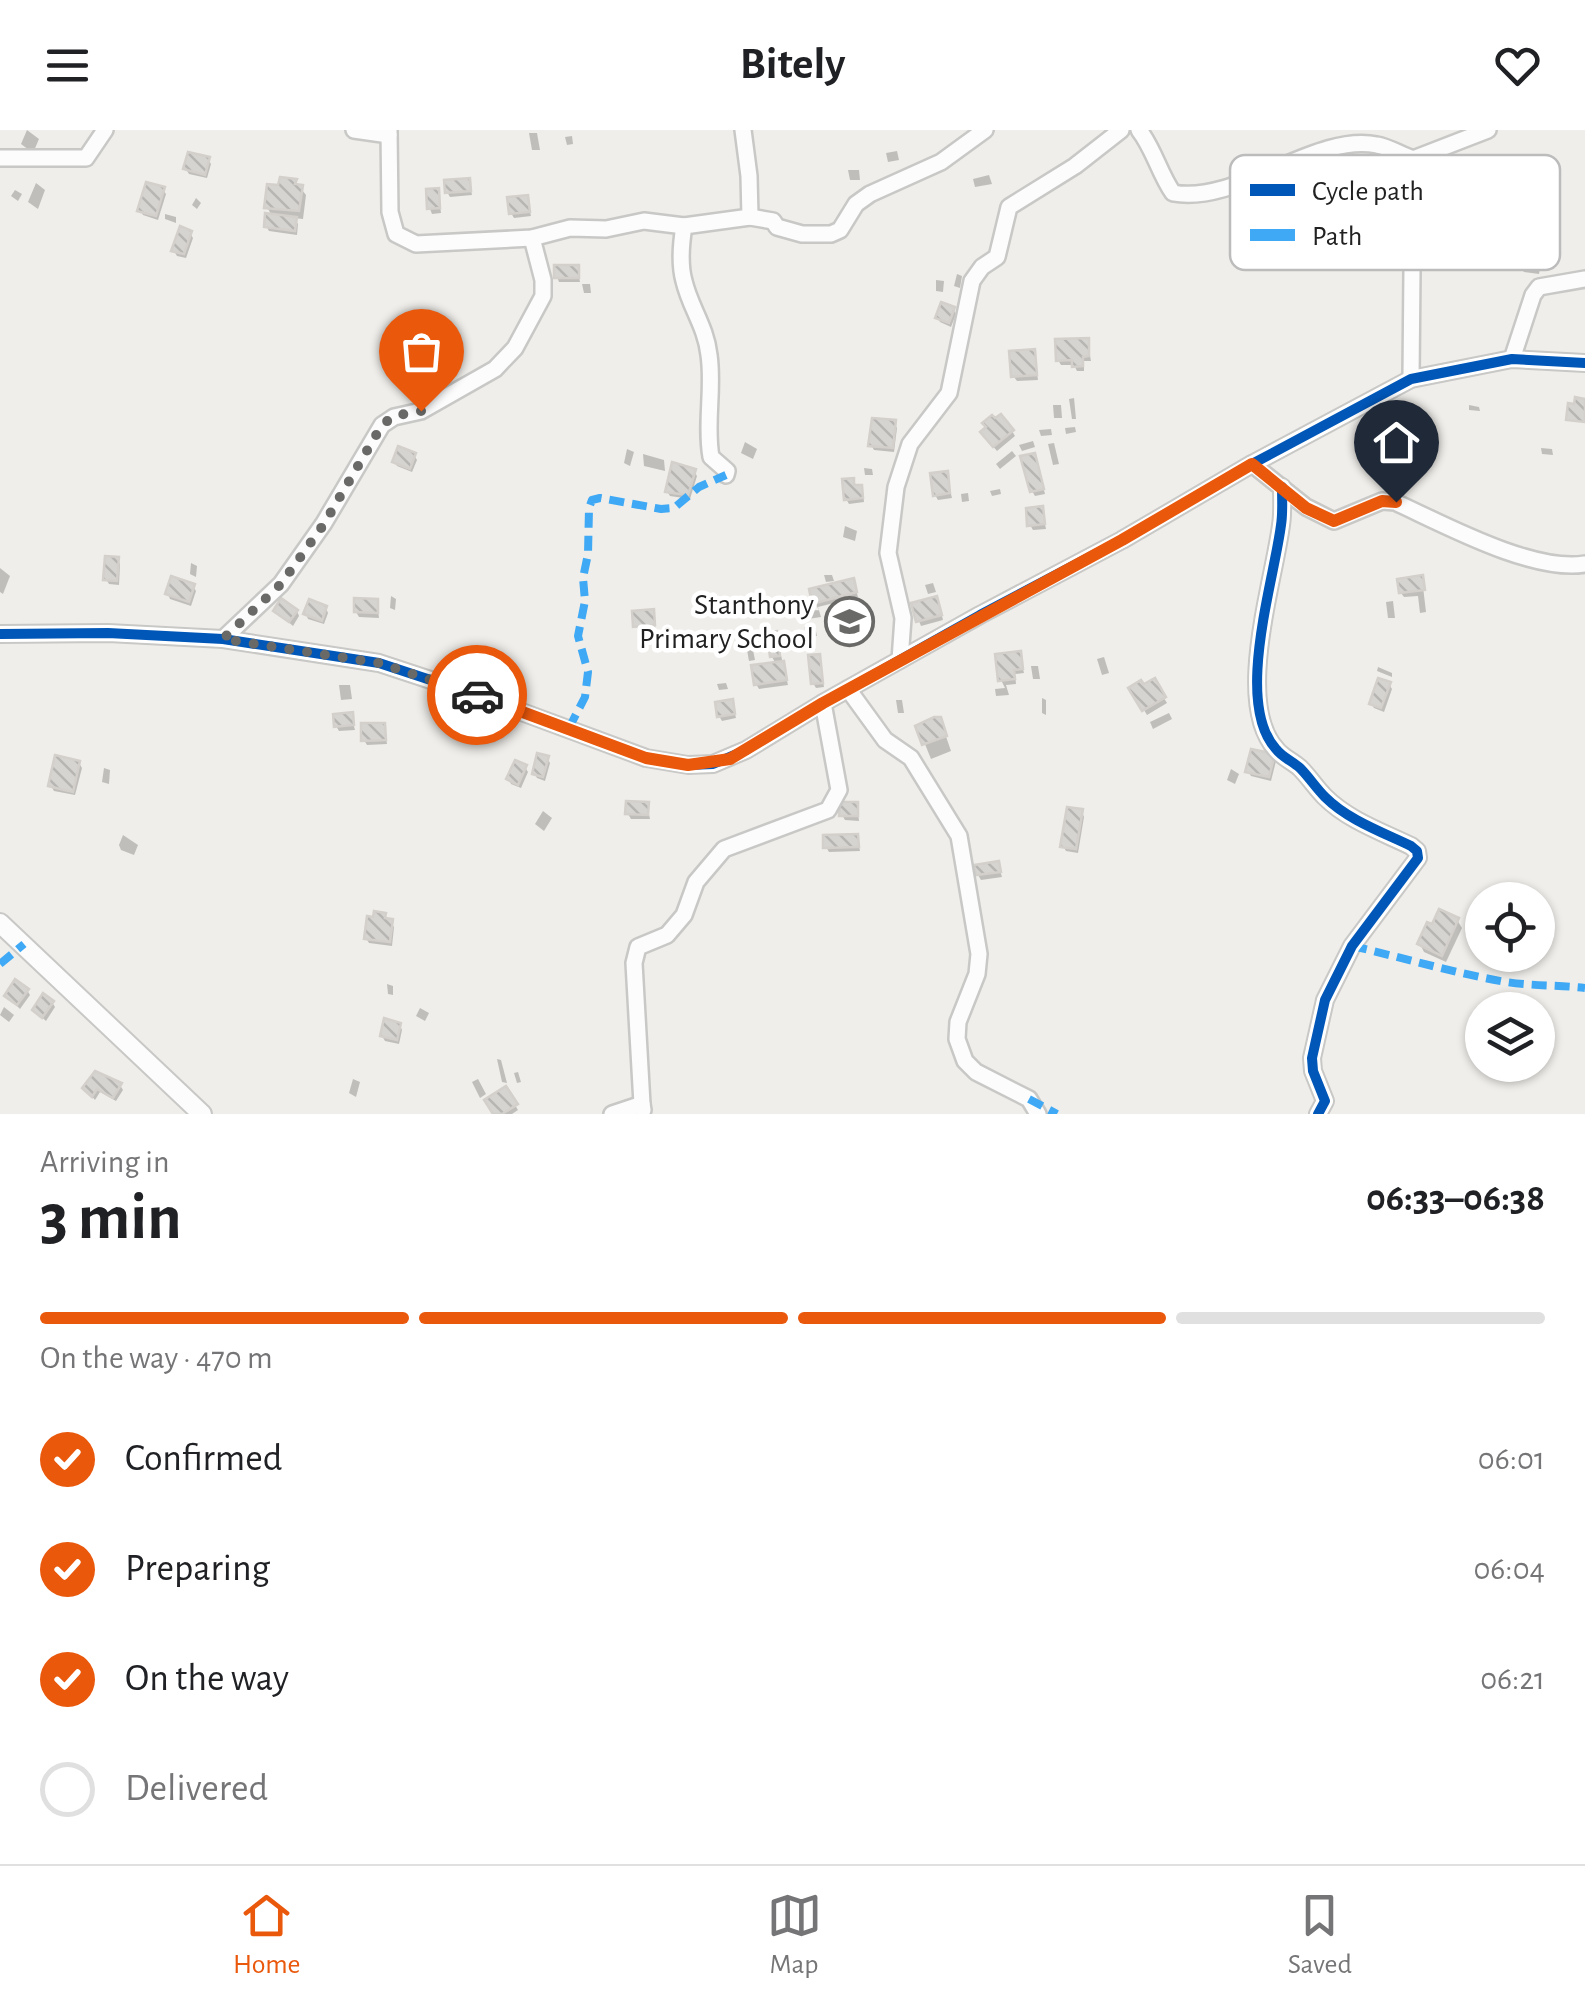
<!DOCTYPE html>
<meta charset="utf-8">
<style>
body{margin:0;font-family:"Alegreya Sans",sans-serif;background:#f6f6f6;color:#202124;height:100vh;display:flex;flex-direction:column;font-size:38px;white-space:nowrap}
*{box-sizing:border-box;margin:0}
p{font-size:32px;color:#757577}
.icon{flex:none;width:55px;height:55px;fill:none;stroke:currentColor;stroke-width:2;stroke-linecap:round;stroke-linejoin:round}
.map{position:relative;height:984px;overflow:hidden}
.side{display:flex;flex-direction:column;background:#fff;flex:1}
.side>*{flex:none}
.controls{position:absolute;left:1465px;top:752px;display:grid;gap:20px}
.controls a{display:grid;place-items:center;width:90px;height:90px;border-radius:50%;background:#fff;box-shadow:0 2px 8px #0004;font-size:50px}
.pin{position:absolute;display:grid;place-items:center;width:85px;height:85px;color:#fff;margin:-102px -42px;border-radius:50% 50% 50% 0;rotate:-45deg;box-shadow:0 0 10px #0007}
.pin .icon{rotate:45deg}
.courier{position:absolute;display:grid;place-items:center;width:100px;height:100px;margin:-50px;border:8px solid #ea580c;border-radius:50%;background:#fff;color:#222;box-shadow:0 2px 12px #0007}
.headline em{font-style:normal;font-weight:700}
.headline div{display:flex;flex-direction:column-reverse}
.headline{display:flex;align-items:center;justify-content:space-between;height:170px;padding:0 40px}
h1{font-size:65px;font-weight:700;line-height:75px}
.bar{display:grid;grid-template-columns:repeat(4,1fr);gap:15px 10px;align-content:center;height:120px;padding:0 40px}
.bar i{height:12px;border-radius:8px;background:#e0e0e0}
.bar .on{background:#ea580c}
.bar p{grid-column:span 4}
ol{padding:0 40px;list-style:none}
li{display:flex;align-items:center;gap:30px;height:110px}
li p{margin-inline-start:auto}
li .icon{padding:10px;border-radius:50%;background:#ea580c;color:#fff;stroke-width:4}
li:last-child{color:#757577}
li i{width:55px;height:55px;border:5px solid #e0e0e0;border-radius:50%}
header{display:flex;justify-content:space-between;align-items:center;height:130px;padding:0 40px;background:#fff;font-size:45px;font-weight:700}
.tab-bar{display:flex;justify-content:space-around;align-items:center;height:140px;border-top:2px solid #e0e0e0;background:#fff;font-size:28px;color:#757577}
.tab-bar a{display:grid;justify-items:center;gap:5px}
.tab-bar .on{color:#ea580c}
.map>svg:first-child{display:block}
</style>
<header><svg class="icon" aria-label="menu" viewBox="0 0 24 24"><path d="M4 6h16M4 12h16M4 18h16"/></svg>Bitely<svg class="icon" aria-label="heart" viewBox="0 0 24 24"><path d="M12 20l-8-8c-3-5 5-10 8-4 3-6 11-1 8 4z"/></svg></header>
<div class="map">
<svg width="1585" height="984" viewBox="0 0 1585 984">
<defs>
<pattern id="building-back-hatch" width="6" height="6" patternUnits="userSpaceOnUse" patternTransform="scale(2.5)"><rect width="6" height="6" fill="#d6d4d1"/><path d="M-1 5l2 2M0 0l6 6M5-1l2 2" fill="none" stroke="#b7b6b3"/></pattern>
</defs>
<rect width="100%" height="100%" fill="#f0eeea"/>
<!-- shadow -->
<g fill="#0003">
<polygon points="27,0 39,9 33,23 21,14"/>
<polygon points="529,3 537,3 540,20 532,20"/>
<polygon points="572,6 573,14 567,15 565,7"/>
<polygon points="897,21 899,30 888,32 886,23"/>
<polygon points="208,29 211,34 207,48 189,44 186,39"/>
<polygon points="848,40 859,40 860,50 850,50"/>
<polygon points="989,45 992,54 975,57 973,49"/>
<polygon points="469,50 472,65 450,67 447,62"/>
<polygon points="295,51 306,65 303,89 294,88 298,94 297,105 269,101 266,96 272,86 267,77 280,58"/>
<polygon points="36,53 45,60 38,79 28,72"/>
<polygon points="15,60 22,64 18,71 11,66"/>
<polygon points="163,60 166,64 158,90 143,85 140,80"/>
<polygon points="438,60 441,83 432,84 430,79"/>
<polygon points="196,68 201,73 197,79 192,75"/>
<polygon points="527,68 531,86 514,88 511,83"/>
<polygon points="165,84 176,87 176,93 165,89"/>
<polygon points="190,103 193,108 186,128 177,126 174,121"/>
<polygon points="1547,110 1551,118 1549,135 1541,133 1539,144 1524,142 1509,124"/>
<polygon points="577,138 580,152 559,152 557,147"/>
<polygon points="957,144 962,146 960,158 954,156"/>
<polygon points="936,150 944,151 943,162 936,161"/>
<polygon points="582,154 590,154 591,163 584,163"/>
<polygon points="953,179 956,184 951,197 940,192 937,187"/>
<polygon points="1087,210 1091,231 1084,231 1084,241 1077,241 1074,235 1061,235 1058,230"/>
<polygon points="1034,222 1038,250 1017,251 1014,247"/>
<polygon points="1074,268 1076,289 1072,289 1069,269"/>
<polygon points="1053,275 1061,275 1062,288 1054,288"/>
<polygon points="1469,275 1479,277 1480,281 1469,280"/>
<polygon points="894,293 897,298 894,322 874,320 871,315"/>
<polygon points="1075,297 1076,302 1066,304 1065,298"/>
<polygon points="1051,299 1052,305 1041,306 1039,300"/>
<polygon points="1012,301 1015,306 997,321 986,308"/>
<polygon points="1033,311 1035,317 1022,321 1019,315"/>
<polygon points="745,312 757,319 753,329 741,323"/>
<polygon points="1054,313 1059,334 1053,335 1048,314"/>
<polygon points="1541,318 1552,319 1553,325 1542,324"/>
<polygon points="627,319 634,322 630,336 624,333"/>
<polygon points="1012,321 1016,326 1000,339 996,334"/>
<polygon points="643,324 664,330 665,341 644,336"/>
<polygon points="414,325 417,330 412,342 397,336 394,331"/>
<polygon points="1036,330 1045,364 1035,366 1032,361"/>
<polygon points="864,338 872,339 873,345 865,345"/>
<polygon points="694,341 697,346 690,369 670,366 667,361"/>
<polygon points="946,344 952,368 938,370 935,365"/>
<polygon points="852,350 863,362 864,372 849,374 846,369"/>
<polygon points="1000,359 1001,364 992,366 990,361"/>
<polygon points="968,363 969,371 962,372 961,364"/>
<polygon points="1042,379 1046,399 1033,400 1030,395"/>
<polygon points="845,396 857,401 855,411 843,407"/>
<polygon points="117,429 120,434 119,455 109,454 106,449"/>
<polygon points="191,433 197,436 196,447 190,444"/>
<polygon points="0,438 10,446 3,464 0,462"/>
<polygon points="824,445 832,445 834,451 826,452"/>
<polygon points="1422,448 1426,482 1420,483 1418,466 1404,467 1401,463"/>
<polygon points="933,453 936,462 928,464 925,455"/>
<polygon points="193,456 196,461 191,476 170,469 168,464"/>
<polygon points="855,456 858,467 818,477 821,487 808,489 806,481 819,480 815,473"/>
<polygon points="391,466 396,469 395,480 390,478"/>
<polygon points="377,471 379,488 359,487 356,482"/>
<polygon points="1393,471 1395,488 1388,488 1386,472"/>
<polygon points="939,474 943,490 921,496 919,491"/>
<polygon points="326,478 328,483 324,494 308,489 306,484"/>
<polygon points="276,481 297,481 299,486 293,496"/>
<polygon points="652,482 656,500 639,501 636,496"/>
<polygon points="815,496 817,506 806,507 804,497"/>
<polygon points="762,504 763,512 748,513 747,505"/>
<polygon points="776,504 788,555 759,559 756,554 776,534 772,527"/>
<polygon points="807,512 815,512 816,520 809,520"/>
<polygon points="747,520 753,520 755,530 749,531"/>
<polygon points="1019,523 1024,543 1015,544 1016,554 1006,555 1009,565 996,566 995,559 1005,558 1001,550"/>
<polygon points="819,527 824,557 816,558 813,553"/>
<polygon points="1104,527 1109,543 1102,545 1097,529"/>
<polygon points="1031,536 1038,536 1040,549 1033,549"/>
<polygon points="1378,537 1392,543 1392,547 1377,541"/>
<polygon points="1154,552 1167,573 1147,585 1131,558 1143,558"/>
<polygon points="726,553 728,559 719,560 717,554"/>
<polygon points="1389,554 1392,559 1384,582 1374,578 1371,573"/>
<polygon points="339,555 350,555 352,569 341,570"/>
<polygon points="1042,568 1046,570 1046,585 1042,583"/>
<polygon points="896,570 902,570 904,583 898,583"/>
<polygon points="732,572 736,588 722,591 719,586"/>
<polygon points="1169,583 1172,589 1153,599 1150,592"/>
<polygon points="351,585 355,600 339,601 336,596"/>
<polygon points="384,595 387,614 367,615 364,610"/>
<polygon points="942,595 951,621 931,629 918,597"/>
<polygon points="1273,626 1276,631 1271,651 1251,646 1248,641"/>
<polygon points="547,628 550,633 545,651 537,648 534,643"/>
<polygon points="79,633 82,638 75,665 54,661 51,656"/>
<polygon points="525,637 528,642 521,658 511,654 509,649"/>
<polygon points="104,638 110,640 109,654 102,652"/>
<polygon points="1231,639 1239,644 1235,654 1227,650"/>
<polygon points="647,674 650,689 631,689 628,684"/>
<polygon points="857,674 859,691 845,690 842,685"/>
<polygon points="543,681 552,688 544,701 535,694"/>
<polygon points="1082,682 1084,687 1078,723 1066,721 1063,716"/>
<polygon points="123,705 138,715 134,725 121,720 119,715"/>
<polygon points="857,707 860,721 829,722 826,717"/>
<polygon points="998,734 1002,747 981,750 978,745"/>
<polygon points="385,785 394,797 392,816 369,813 366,808"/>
<polygon points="1457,790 1462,798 1446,832 1424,822 1420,814"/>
<polygon points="387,854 393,856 393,865 388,864"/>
<polygon points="27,860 30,865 20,879 7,866"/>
<polygon points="52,872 55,877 46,891 34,880"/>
<polygon points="4,877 14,885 9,892 0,885"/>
<polygon points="420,878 429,883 425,891 416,886"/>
<polygon points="400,895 402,900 399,914 385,911 382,906"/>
<polygon points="497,929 501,930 507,953 502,952"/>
<polygon points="518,942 521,952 517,953 514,943"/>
<polygon points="353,949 360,952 356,967 349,963"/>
<polygon points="478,949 486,964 480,968 472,952"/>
<polygon points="120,955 123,960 116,971 100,962 95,970 85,958"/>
<polygon points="506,960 518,980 512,984 496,984"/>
</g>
<!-- building -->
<g fill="url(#building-back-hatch)" stroke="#d3cfcb" stroke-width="2.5">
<polygon points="188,22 210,27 205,45 183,39"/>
<polygon points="280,47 297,49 295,54 303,55 299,81 264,78 267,54 278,55"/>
<polygon points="470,48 471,61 445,63 444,50"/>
<polygon points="146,52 165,57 156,86 137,81"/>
<polygon points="439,58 440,78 427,79 426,59"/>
<polygon points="528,65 530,82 509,84 507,67"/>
<polygon points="265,83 297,87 295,101 264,97"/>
<polygon points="180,96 192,101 184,124 171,121"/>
<rect x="554" y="135" width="25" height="13"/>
<polygon points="941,172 955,177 949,193 935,188"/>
<polygon points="1089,208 1089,226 1083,227 1083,236 1072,237 1072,230 1056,231 1055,209"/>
<polygon points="1035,219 1037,245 1011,247 1009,221"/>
<polygon points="1575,267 1585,269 1585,292 1566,290 1568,273 1574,274"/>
<polygon points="1001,284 1014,300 993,317 980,302 986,297 982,293 992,285 995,288"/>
<polygon points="872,288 896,290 893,318 868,316"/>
<polygon points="398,316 416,323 410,339 392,332"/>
<polygon points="1035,323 1044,359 1030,362 1020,326"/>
<polygon points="672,332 696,339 688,365 665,362"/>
<polygon points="948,341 950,363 933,366 930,343"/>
<polygon points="854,348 854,355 862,355 863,368 844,370 842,349"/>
<polygon points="1043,376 1045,394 1027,396 1026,378"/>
<polygon points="105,426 119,427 117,451 103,450"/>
<polygon points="1423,445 1425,460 1399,463 1397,449"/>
<polygon points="171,446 195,454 189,472 165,464"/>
<polygon points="854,448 857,462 812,474 809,459"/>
<polygon points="937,466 942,485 916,492 911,473"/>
<polygon points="281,468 298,480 289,492 273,481"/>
<polygon points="354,468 378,469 378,483 354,482"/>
<polygon points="309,469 327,476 322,491 303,484"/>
<polygon points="654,479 655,495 633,497 632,481"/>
<polygon points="777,501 780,526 770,527 767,502"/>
<polygon points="1021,521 1023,539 1014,540 1015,549 998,551 995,524"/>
<polygon points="820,524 823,553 811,554 808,525"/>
<polygon points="784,531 787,550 754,555 751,535"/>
<polygon points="1155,548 1166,567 1142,581 1128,558 1141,550 1144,554"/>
<polygon points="1378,548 1391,552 1381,578 1369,574"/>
<polygon points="733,569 735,584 717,587 715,572"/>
<polygon points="353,582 354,595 334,597 333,584"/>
<polygon points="934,587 941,587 947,606 922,615 915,596"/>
<polygon points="361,593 385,593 386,610 361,611"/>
<polygon points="1251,619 1275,624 1269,647 1245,642"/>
<polygon points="537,623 549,626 543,647 532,644"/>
<polygon points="55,625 80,631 73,662 48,656"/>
<polygon points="515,630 527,635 518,655 506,649"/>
<polygon points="626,671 649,672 648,685 625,684"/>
<polygon points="840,672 858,672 858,686 839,686"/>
<polygon points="1067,677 1083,679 1076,719 1060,717"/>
<polygon points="858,704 859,717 823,718 823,705"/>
<polygon points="999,731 1001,742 976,745 974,735"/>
<polygon points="1439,779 1459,788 1442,826 1417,814 1427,792 1432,794"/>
<polygon points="374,781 386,783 385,788 393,789 390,812 364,809 367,786 373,787"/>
<polygon points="15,849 29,859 17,875 4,866"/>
<polygon points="43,863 54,871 42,888 32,880"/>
<polygon points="384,888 401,893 397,910 380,906"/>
<polygon points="95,941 122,953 113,968 97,959 92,967 82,958"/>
<polygon points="506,956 518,974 502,984 493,984 484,970"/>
</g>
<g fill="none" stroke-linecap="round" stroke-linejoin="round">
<defs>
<g id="minor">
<polyline points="354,0 389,5"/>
<polyline points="389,0 390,82 396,104 416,114 532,108 570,98 606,99 644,91 684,96"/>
<path d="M1139 0C1154 19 1159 43 1173 63 1237 75 1316 2 1377 15 1389 17 1401 25 1413 29"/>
<polyline points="0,28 86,28 105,0"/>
<polyline points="750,87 773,91 777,97 802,104 831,104 840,100 856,74 870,64 941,32 985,0"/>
<polyline points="1512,229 1533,165 1539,157 1585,149"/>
<polyline points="1411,249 1413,29 1488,0"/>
<path d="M1252 334 1306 377 1334 391 1382 371 1395 372C1443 394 1533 443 1585 434"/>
<path d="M726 345 727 341 711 327C705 293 714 259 709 225 706 197 690 177 684 151 679 133 681 114 684 96L750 87 749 46 743 0"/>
<path d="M1282 357C1282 370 1283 383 1281 395 1274 451 1234 573 1276 619 1282 627 1292 631 1300 638 1309 647 1316 658 1325 667 1348 690 1382 702 1411 716L1417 721 1418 728 1352 816 1325 870 1312 928 1313 941 1325 971 1318 984"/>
<polyline points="0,504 108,503 223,509 379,533 476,565 646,628 688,635 713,634 746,620 823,573 980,485 1122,410 1252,334 1411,249 1512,229 1585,233"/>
<polyline points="223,509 281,454 324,393 382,295 394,287 421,281 495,239 515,218 543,166 543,150 532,108"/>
<polyline points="900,530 903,488 888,423 896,357 910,314 949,263 972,151 982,137 997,127 1009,77 1075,36 1121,0"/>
<polyline points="848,559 885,610 911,628 959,706 979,824 977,844 958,892 957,909 965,931 976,942 1029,969 1038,984"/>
<polyline points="642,974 634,833 638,817 667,805 684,785 696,752 724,719 828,680 839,660 823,573"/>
<polyline points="612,984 642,974 643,980"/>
</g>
<polyline id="tertiary" points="0,793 202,984"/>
</defs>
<!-- minor casing -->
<use href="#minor" stroke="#c8c8c6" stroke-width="20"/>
<!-- tertiary casing -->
<use href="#tertiary" stroke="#c8c8c6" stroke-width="22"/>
<!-- minor -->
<use href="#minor" stroke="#fdfcfc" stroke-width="15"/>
<!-- tertiary -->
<use href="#tertiary" stroke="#fdfcfc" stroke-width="18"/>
<!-- quiet -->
<g stroke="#3fa9f5" stroke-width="8" stroke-dasharray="15 8" stroke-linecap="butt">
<polyline points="569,598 585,567 588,542 578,506 585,471 583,448 588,424 589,378 592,370 600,368 661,379 674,378 699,357 726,345"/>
<path d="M1352 816C1404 828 1454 843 1506 852 1532 856 1559 855 1585 858"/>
<polyline points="0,834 24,814"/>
<polyline points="1029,969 1057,984"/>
</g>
<defs>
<g id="cycleway">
<path d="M1282 357C1282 370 1283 383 1281 395 1274 451 1234 573 1276 619 1282 627 1292 631 1300 638 1309 647 1316 658 1325 667 1348 690 1382 702 1411 716L1417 721 1418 728 1352 816 1325 870 1312 928 1313 941 1325 971 1318 984"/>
<polyline points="0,504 108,503 223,509 379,533 476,565 646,628 688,635 713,634 746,620 823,573 980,485 1122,410 1252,334 1411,249 1512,229 1585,233"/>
</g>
</defs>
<!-- cycleway casing -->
<use href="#cycleway" stroke="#fff" stroke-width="16"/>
<!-- cycleway -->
<use href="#cycleway" stroke="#0057b8" stroke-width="10"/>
</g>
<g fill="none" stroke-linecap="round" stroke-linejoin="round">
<!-- done -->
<polyline stroke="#696967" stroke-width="10" stroke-dasharray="0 18" points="421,281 394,286 382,295 324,394 281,454 223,509 379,533 477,565"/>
<!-- route -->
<polyline stroke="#ea580c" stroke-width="12" points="477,565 646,628 688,635 730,629 823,573 1122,410 1252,334 1306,378 1334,391 1382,371 1396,372"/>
</g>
<!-- icons -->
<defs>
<symbol id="school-ring" viewBox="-11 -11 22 22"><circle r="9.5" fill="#fff" stroke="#696967" stroke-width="1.5"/><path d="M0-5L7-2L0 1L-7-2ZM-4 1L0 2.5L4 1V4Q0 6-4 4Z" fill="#696967"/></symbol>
</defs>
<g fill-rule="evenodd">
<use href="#school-ring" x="822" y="464" width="55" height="55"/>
</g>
<g text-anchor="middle" stroke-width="9" stroke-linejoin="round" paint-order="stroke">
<!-- poi labels -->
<g font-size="30" fill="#212121" stroke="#fff" text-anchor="end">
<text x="814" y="484">Stanthony<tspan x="814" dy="34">Primary School</tspan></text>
</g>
</g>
<!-- legend -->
<rect x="1230" y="25" width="330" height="115" rx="15" fill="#fff" stroke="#bcbcbc" stroke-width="2.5"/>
<rect x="1250" y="54" width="45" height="12" fill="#0057b8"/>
<rect x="1250" y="99" width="45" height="12" fill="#3fa9f5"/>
<g font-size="28" fill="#212121">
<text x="1312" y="70">Cycle path</text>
<text x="1312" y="115">Path</text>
</g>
</svg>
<div class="controls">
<a><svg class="icon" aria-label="locate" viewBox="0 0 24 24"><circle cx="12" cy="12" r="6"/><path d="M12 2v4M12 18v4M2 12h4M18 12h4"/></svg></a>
<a><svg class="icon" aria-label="layers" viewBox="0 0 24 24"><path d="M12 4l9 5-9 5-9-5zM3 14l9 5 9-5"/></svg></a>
</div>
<div class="pin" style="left:421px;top:281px;background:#ea580c"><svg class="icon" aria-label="bag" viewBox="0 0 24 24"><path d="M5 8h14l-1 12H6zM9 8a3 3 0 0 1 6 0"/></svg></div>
<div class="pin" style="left:1396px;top:372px;background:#1f2937"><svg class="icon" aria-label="home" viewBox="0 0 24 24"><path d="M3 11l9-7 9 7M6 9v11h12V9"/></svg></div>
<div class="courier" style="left:477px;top:565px"><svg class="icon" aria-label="car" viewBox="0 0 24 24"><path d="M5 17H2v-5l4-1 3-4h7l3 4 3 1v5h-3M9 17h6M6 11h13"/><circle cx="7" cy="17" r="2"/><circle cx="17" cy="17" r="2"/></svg></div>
</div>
<section class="side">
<div class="headline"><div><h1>3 min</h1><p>Arriving in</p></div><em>06:33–06:38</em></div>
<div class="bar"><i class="on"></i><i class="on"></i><i class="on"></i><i></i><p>On the way · 470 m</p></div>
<ol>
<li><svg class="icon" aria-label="check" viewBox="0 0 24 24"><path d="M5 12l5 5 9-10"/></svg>Confirmed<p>06:01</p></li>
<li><svg class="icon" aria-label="check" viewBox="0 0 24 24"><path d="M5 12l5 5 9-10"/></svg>Preparing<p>06:04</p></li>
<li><svg class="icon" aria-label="check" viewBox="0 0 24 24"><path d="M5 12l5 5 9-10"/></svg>On the way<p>06:21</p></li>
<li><i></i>Delivered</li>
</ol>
</section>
<nav class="tab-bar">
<a class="on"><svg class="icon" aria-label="home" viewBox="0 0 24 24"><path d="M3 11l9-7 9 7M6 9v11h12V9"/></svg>Home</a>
<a><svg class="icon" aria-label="map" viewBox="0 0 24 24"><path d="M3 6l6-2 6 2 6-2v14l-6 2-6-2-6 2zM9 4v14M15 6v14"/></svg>Map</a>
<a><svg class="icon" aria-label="saved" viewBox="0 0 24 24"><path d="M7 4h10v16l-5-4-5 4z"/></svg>Saved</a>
</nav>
